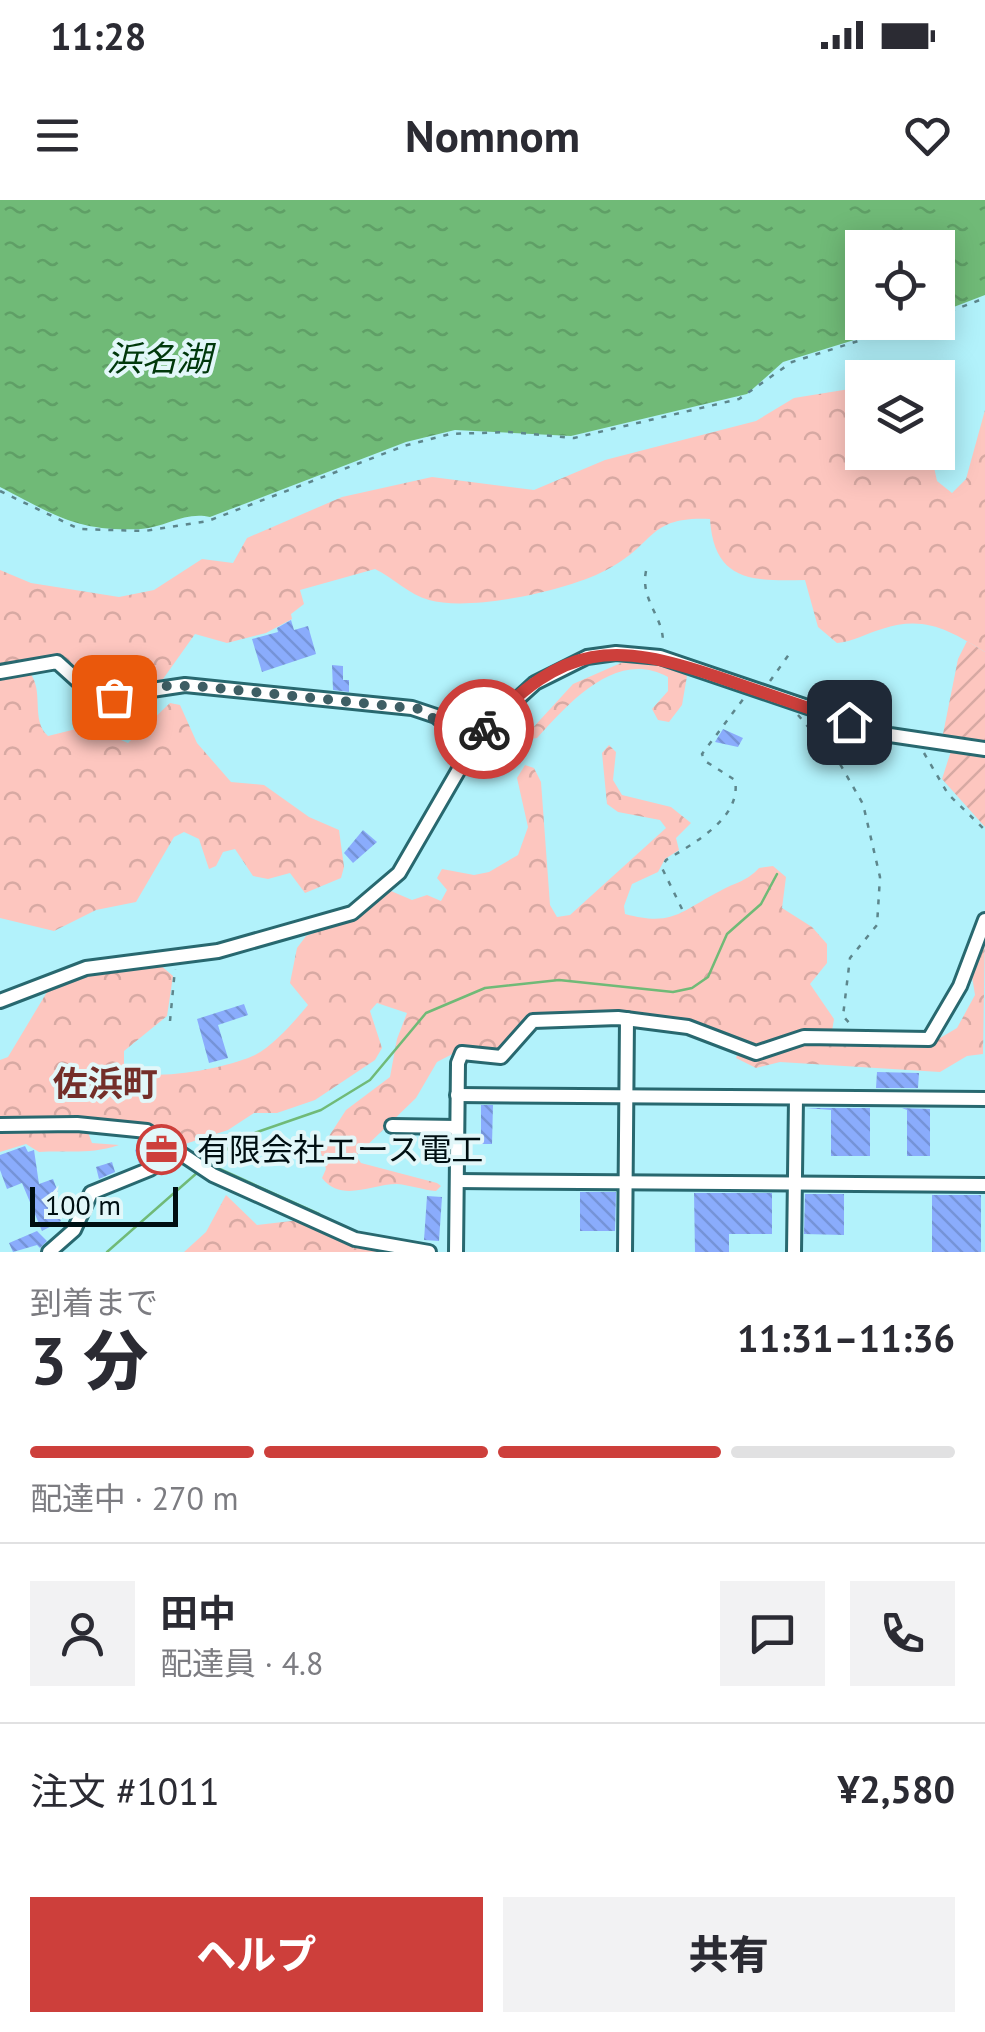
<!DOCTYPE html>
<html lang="ja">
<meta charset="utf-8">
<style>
body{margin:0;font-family:"PT Sans","Noto Sans JP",sans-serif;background:#f2f2f3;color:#2b2b33;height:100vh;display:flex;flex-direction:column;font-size:38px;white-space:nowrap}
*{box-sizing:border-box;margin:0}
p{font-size:32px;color:#7c7c81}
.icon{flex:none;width:55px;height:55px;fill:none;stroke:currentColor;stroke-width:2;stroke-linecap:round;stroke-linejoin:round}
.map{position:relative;height:1052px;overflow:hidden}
.side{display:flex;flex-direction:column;background:#fff;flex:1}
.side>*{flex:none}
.buttons{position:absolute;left:845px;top:30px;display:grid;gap:20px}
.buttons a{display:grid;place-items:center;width:110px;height:110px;border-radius:0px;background:#fff;box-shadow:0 5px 25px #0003;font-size:50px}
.scale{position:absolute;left:30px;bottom:25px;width:148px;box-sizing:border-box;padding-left:10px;border:5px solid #000f12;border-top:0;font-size:28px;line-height:35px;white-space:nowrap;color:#000f12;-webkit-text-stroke:8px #e2f7f9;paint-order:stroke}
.pin{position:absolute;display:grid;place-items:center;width:85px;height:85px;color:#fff;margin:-42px;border-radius:20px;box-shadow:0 5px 15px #0006}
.courier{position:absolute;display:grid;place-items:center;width:100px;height:100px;margin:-50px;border:8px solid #cd3f3b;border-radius:50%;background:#fff;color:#222;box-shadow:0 2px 12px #0007}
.overview em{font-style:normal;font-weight:800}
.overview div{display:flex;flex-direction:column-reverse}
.overview{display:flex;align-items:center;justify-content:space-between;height:170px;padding:0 30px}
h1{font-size:65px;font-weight:800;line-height:75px}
.bar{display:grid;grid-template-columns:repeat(4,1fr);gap:15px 10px;align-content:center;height:120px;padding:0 30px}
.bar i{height:12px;border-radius:8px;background:#e1e1e2}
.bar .current{background:#cd3f3b}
.bar p{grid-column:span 4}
.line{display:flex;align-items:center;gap:25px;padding:0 30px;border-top:2px solid #e1e1e2}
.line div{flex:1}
.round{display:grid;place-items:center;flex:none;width:105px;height:105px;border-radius:0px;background:#f2f2f3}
.cta{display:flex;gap:20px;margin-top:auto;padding:20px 30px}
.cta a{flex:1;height:115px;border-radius:0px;background:#cd3f3b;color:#fff;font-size:40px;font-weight:800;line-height:115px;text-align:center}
.cta a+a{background:#f2f2f3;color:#2b2b33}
.status{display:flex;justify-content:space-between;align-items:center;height:70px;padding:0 50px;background:#fff;direction:ltr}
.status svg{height:28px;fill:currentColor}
header{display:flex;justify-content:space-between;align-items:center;height:130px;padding:0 30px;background:#fff;font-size:45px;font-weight:800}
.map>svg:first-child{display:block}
</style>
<div class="status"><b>11:28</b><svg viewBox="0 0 49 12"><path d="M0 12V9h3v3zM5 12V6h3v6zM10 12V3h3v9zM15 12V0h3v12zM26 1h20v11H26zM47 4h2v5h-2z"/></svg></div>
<header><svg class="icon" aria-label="menu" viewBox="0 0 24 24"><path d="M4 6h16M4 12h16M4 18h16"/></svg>Nomnom<svg class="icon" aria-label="heart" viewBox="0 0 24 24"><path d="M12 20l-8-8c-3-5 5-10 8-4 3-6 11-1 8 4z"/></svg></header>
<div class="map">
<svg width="985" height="1052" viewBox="0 0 985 1052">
<defs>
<pattern id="forest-crowns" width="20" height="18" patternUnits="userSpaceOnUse" patternTransform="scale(2.5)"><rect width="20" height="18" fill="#fdc6bf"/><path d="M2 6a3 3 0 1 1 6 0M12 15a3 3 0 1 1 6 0" fill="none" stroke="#d7a9a3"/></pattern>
<pattern id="garden-furrows" width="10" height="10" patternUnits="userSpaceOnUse" patternTransform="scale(2.5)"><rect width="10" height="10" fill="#fdc6bf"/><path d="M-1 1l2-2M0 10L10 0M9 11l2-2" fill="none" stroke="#d7a9a3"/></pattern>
<pattern id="water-ripples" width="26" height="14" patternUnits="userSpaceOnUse" patternTransform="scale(2.5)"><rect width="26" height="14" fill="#70ba77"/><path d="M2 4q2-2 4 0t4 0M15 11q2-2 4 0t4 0" fill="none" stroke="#5f9f66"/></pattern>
<pattern id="building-back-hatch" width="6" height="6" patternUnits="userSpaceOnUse" patternTransform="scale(2.5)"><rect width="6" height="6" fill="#8aacfc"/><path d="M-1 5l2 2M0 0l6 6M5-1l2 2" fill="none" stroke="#7593d7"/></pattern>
</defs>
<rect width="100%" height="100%" fill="#b2f2fb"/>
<!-- forest -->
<g fill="url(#forest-crowns)">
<path d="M862 187V252L931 253 937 281 952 293 966 279 985 210V452C949 430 924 415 882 429 867 433 852 442 837 443L818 427 805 380C754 381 714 383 710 319 648 316 656 343 610 368 572 390 471 412 429 400 409 395 394 378 375 369L300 390 304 404 291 414 292 419 266 433 227 443 195 434 163 479 122 492 98 491 70 465 0 468V370L31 383 119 397 154 390 202 359 233 363 247 338 342 297 432 277 534 290 605 260 756 221 794 198Z"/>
<path d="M630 459 659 462 687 476 682 505 669 522 658 520 652 509 668 491V477C616 448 568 504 537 538L530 539 529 532 573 484Z"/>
<path d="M29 472C45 490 30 520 48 536L88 526 128 543 170 503 180 505 197 543 231 582 264 585 309 617 339 630 344 667 341 678 305 693 290 673 268 679 253 676 235 649 223 652 216 666 209 669 199 639 184 632 174 637 136 702 96 710 54 731 0 718V476Z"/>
<path d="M609 545 616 552 613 580 622 595 671 607 691 623 676 638 679 650 665 659 658 672 632 684 624 706 625 714C673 727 681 711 720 691 736 682 746 682 759 668L773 666 786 677 782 708 812 727 827 744V763L810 784 834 819 832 831 756 849 708 828 535 817 502 850 466 847 437 862 416 898 356 956 361 963 437 983 441 986 436 991C423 990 410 985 397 984 371 984 342 1003 322 978L326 969 320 950 346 910 390 877 397 839 407 813 377 803 370 811 382 848 375 860 315 900 277 913H254L228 930 185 944 0 921V860L8 857 50 787 87 773 159 764 173 776 167 816 124 851V866C143 886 231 867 255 855 274 845 294 822 308 805L290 783 297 748 306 736 355 717 391 691 412 700 427 695 441 701 447 690 437 678 442 669 474 675 489 672 518 655 528 627 517 578 525 565 534 568 541 582 550 705 557 717 570 715 666 628 660 620 618 612 607 604 602 553Z"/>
<polygon points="985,731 983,854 967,856 940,872 780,862 756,868 736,858 738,853 795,843 935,841 957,828 975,795 971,770"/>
<path d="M0 928 87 930 92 943 119 945C89 955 69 950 39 952L26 944 0 952Z"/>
<polygon points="226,995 257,1025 300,1020 396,1052 184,1052 206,1032"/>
</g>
<!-- garden -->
<g fill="url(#garden-furrows)">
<polygon points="967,441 985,452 985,544 942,539 958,459"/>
<polygon points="951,551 985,554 985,627 942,579"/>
</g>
<!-- water -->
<path fill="url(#water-ripples)" d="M0 0H985V95L938 113V48H862V122L909 123 783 162 747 194 571 236 455 230 406 242 210 317C186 311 165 327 141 329 77 332 55 315 0 287Z"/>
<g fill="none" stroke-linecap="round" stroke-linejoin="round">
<!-- stream -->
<g stroke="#70ba77" stroke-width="2.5">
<polyline points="208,964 243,937 321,910 370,880 426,813 485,788 559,780 673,792 692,788 708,777 727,734 761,704 777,674"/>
<polyline points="211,965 319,1014"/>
<polyline points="107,1052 198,972"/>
</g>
</g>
<!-- building -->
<g fill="url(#building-back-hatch)">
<polygon points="291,420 294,430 308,426 316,454 262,472 252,439 278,432 277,428"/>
<polygon points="332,465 343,466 343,480 349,480 349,492 333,490"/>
<polygon points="723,529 743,538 738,547 715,542"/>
<polygon points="363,630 377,642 353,663 344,653"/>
<polygon points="244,804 248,815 218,825 228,858 209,863 197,819"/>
<polygon points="877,872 919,873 918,888 876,888"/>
<polygon points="481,905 493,905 492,944 481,944"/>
<polygon points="806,908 870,908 870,956 831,956 831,910"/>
<polygon points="902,908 930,909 930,956 907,956 907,910"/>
<polygon points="25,946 28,952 34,950 39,984 53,979 58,992 53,994 63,1012 58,1015 61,1021 42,1031 22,983 7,989 0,970 0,955"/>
<polygon points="151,946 159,951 139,963 135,950"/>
<polygon points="112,962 115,972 99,979 96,967"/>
<polygon points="580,992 616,992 615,1031 580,1031"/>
<polygon points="694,993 772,993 772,1034 729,1034 729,1052 695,1052"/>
<polygon points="805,994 844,994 844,1035 804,1034"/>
<rect x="932" y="995" width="49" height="57"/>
<polygon points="427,996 442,997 439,1041 424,1040"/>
<polygon points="37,1031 47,1041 40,1048 37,1045 13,1052 9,1043"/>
</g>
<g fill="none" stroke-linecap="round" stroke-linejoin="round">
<defs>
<g id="minor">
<polyline points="0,472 57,462 89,491 105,497 185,485 412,508 436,516 471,545"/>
<polyline points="0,801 86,768 218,751 352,713 399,673 480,533 535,483 587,457 616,453 660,457 890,535 985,549"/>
<polyline points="457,895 985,899"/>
<polyline points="0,925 77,924 147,931 213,975 355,1039 429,1052"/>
<polyline points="392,926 457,927"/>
<polyline points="457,981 985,985"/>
<polyline points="49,1052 74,1030 91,993 150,969 177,950"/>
<polyline points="456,1052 458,863 462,853 501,857 533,821 618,818 688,827 756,853 804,837 929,839 960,786 985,720"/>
<polyline points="625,1052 627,819"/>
<polyline points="794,1052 796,898"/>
</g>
</defs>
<!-- minor casing -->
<use href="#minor" stroke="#28686f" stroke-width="18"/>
<!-- path -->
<g stroke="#5d868c" stroke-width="2.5" stroke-dasharray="5 8" stroke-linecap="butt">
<polyline points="938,116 985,98"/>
<polyline points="0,291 79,329 145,331 208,321 404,246 450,234 509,232 574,238 739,199 792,162 918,122"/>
<path d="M646 371C640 401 664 416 663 444"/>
<polyline points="770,481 790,453"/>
<polyline points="798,515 840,564 863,604 880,677 877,725 850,758 843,816 853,827"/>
<polyline points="924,553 948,594 985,630"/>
<path d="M682 709 662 668 666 660C694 643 742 618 735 580L705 561 702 554 744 498"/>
<polyline points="170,821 175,769"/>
</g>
<!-- minor -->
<use href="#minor" stroke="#fff" stroke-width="12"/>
</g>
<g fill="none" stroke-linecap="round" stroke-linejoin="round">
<!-- done -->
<polyline stroke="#3e5e64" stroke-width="10" stroke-dasharray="0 18" points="114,497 162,486 196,486 420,509 471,545 484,529"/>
<!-- route -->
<path stroke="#cd3f3b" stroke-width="12" d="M484 529C564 443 613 441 718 477 762 492 806 507 849 522"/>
</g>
<!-- icons -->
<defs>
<symbol id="office-ring" viewBox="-11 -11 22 22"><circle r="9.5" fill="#e2f7f9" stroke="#cd3f3b" stroke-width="1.5"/><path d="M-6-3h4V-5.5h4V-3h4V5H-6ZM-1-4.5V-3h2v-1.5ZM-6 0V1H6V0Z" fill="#cd3f3b"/></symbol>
</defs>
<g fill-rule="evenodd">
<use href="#office-ring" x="134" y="922" width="55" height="55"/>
</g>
<g text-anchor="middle" stroke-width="8" stroke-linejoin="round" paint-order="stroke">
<!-- poi labels -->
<g font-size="32" fill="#000f12" stroke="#e2f7f9" text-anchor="start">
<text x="197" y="961">有限会社エース電工</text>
</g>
<!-- water labels -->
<g font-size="35" font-style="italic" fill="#00380b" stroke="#e2f7f9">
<text x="159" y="171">浜名湖</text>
</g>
<!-- neighbourhood labels -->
<g font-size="35" font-weight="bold" fill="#742e29" stroke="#e2f7f9">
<text x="105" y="896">佐浜町</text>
</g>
</g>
</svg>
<div class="buttons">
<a><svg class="icon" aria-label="locate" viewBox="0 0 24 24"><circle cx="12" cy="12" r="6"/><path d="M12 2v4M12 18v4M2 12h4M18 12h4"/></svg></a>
<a><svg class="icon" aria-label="layers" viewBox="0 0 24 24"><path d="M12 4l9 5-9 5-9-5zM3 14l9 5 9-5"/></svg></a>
</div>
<div class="scale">100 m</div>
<div class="pin" style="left:114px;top:497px;background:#ea580c"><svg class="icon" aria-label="bag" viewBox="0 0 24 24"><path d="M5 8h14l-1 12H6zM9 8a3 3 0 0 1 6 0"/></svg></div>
<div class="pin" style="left:849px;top:522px;background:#1f2937"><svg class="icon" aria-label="home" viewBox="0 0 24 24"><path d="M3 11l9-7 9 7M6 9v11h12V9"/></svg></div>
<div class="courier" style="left:484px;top:529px"><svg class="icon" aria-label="bike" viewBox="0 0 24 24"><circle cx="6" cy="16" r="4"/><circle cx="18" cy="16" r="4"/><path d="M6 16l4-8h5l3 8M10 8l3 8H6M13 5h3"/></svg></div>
</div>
<section class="side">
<div class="overview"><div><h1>3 分</h1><p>到着まで</p></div><em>11:31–11:36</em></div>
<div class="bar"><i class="current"></i><i class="current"></i><i class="current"></i><i></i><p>配達中 · 270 m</p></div>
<div class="line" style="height:180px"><a class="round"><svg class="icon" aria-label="person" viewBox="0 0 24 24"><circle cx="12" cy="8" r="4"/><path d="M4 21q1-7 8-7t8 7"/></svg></a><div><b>田中</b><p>配達員 · 4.8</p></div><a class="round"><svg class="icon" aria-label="chat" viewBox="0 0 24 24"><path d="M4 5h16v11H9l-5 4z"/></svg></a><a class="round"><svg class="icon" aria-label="phone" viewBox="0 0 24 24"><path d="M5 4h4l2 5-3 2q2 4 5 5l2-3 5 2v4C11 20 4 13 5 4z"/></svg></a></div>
<div class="line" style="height:130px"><div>注文 #1011</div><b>¥2,580</b></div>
<div class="cta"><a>ヘルプ</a><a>共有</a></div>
</section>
